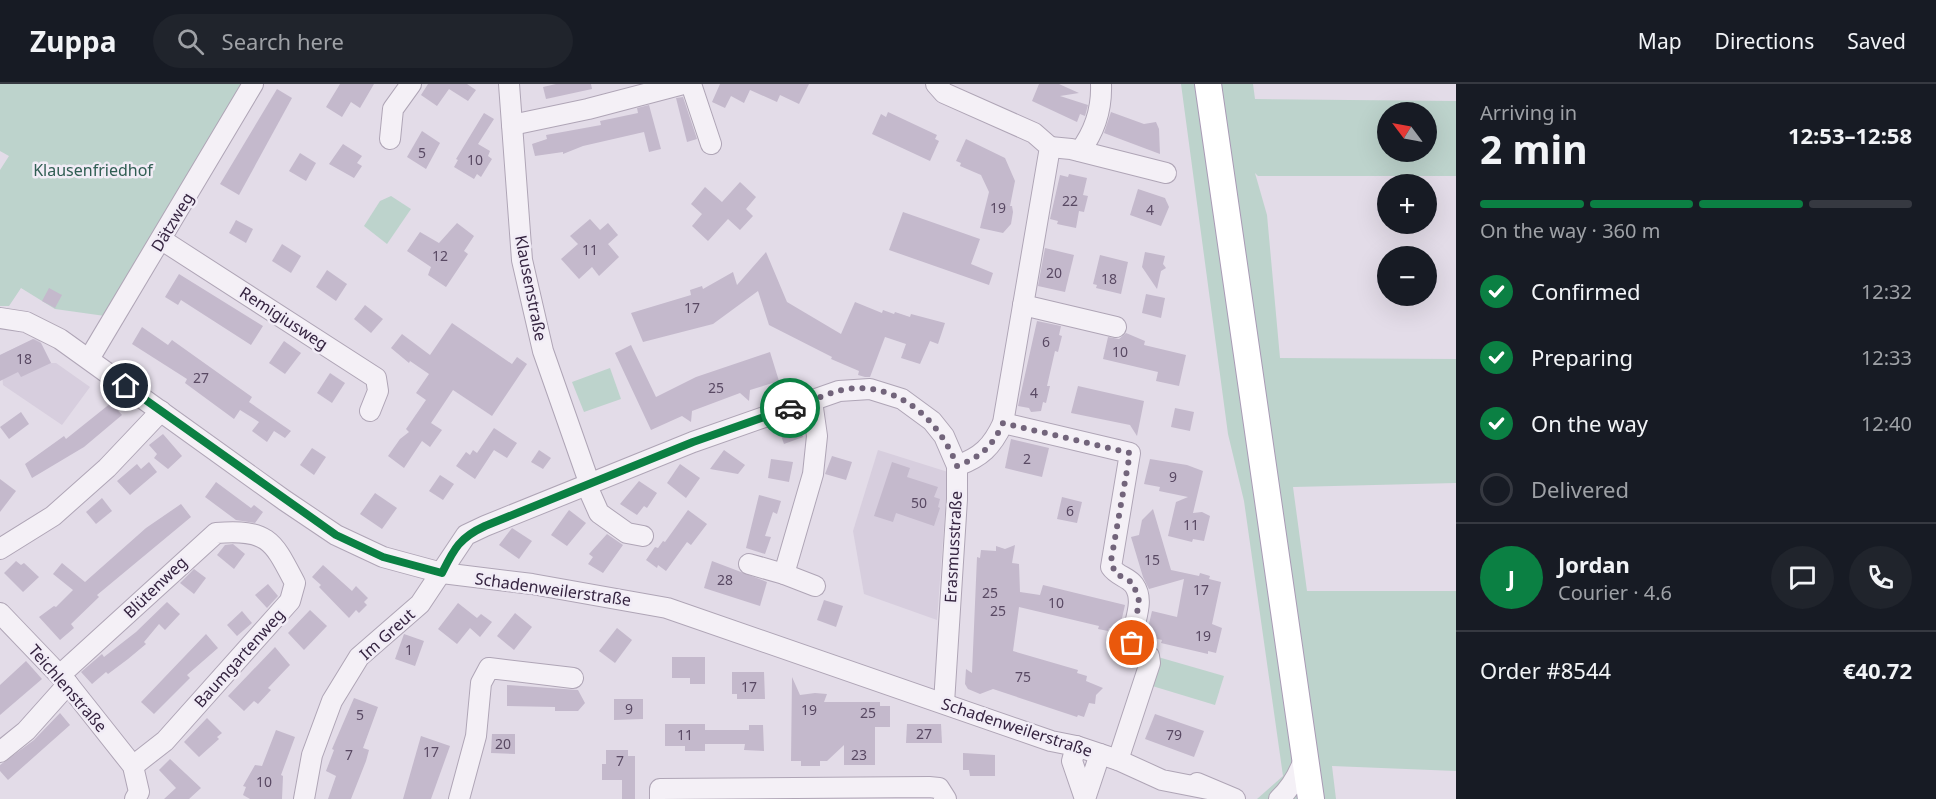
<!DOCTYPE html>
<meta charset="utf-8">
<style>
body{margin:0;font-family:"Noto Sans",sans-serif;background:#20242c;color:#f1f3f6;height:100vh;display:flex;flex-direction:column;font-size:22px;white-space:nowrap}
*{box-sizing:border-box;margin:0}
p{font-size:20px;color:#9ea1a6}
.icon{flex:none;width:33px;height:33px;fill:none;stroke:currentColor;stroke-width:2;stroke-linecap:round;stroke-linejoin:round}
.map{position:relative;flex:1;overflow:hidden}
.details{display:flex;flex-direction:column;background:#171b24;width:480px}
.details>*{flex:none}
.needle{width:39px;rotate:302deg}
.controls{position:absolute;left:1377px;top:18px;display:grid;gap:12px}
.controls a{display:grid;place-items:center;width:60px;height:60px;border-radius:50%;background:#171b24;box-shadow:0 6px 24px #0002;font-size:30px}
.pin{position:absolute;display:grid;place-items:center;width:51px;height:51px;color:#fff;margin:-26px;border:3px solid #fff;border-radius:50%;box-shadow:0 2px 6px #0007}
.courier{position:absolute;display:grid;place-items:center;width:60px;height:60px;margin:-30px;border:4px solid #0b8043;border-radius:50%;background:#fff;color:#222;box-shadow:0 2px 8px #0007}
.overview em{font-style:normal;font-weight:700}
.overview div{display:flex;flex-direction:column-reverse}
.overview{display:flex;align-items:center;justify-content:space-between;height:102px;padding:0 24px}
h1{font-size:39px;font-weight:700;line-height:45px}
.bar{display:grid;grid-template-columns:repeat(4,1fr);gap:9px 6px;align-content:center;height:72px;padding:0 24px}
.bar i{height:8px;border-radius:4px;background:#363941}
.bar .active{background:#0b8043}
.bar p{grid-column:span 4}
.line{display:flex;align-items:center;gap:15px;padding:0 24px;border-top:2px solid #363941}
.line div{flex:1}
.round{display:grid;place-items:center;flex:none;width:63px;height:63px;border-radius:32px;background:#20242c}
ol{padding:0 24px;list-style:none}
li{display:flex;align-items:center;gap:18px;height:66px}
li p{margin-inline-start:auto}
li .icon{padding:6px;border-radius:50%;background:#0b8043;color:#fff;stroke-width:4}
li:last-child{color:#9ea1a6}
li i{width:33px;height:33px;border:3px solid #363941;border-radius:50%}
header{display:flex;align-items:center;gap:36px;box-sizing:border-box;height:84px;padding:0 30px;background:#171b24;border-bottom:2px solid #363941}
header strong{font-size:28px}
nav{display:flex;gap:33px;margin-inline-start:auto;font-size:21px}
.search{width:420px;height:54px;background:#20242c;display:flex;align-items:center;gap:15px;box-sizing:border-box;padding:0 21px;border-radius:33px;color:#9ea1a6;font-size:22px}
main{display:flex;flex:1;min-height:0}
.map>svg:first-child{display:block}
</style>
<header>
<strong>Zuppa</strong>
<div class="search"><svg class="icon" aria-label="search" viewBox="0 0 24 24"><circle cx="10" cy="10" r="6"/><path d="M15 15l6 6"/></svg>Search here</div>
<nav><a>Map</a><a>Directions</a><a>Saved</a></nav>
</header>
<main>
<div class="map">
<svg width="1456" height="715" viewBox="0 0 1456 715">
<rect width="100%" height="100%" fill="#e3dce8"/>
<!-- built -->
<g fill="#d7cede">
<polygon points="38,253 51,279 56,279 90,303 62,341 3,301 0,271"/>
<polygon points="878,366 948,388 937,536 864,510 853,447"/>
</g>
<!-- green -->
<g fill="#bdd3cc" fill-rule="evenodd">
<polygon points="0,0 244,0 105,232 55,225 21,204 9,222 0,222 0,86 9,72 0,67"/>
<path d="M1181 0H1253L1255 15 1456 17V92H1258L1255 89 1267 131 1280 274 1456 275V399L1293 403 1307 507H1456V687L1332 682 1336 715H1257L1283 692 1244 417 1228 350ZM1388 28H1426V68H1388Z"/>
<polygon points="391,112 411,125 387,160 364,142 380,117"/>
<polygon points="610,284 621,315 584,328 572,298"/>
<polygon points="1158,573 1224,592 1215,621 1149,601"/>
</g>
<!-- building -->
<g fill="#c4b9cc">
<polygon points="340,0 374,0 360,24 351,18 342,33 326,23"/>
<polygon points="428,0 467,0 476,6 468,17 449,5 437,22 421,11"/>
<polygon points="556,0 591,0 592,5 546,15 543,3"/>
<polygon points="720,0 809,0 799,20 780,11 777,18 750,6 744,19 731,12 725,24 712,18"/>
<polygon points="1039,0 1059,0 1079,9 1060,12 1088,21 1085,32 1080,30 1077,38 1032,17"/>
<polygon points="277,5 292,14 239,111 220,100"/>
<polygon points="683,13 697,55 687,58 676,14"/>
<polygon points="649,21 661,65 649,68 644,48 583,62 563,70 563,68 535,72 532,60 547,55 546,51 601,41 600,37 638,29 637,24"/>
<polygon points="888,28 937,51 935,55 939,57 930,77 872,50 881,30 886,33"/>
<polygon points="1111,28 1144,40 1156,38 1159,45 1160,70 1104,49"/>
<polygon points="484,29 494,35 478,60 490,67 488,72 492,75 481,93 477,90 474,95 454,83 458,76 456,75"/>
<polygon points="422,47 440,59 426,85 407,73"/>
<polygon points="966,55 1005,74 1015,97 1010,122 1012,122 1013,128 1011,140 1003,149 980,144 989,108 981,91 960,82 961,79 956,77"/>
<polygon points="343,60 362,72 357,79 362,82 354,94 329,80"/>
<polygon points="300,69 316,79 306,97 289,87"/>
<polygon points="1069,90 1087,94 1083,111 1088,112 1084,128 1079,127 1076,144 1057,140 1058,137 1050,135 1060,91 1068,93"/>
<polygon points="740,98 756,113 746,125 753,132 740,146 728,135 708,157 692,142 702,130 691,120 705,103 722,118"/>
<polygon points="1138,105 1165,114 1169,123 1161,142 1130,131"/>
<polygon points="903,128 980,155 971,180 993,189 989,201 889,166"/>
<polygon points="590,135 600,146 608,139 618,151 608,160 619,173 599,192 592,183 579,195 561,175 578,160 570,152"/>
<polygon points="236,136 253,145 246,159 229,149"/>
<polygon points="457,139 474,152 464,167 468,170 446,203 428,191 431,183 407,167 420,148 439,159"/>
<polygon points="282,160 301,172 291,189 272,177"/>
<polygon points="1045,164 1074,171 1065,208 1038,202"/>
<polygon points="766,168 787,218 841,250 855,218 882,229 883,226 894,230 895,228 910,233 911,230 945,239 938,260 930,257 920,280 901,274 906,260 885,253 870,293 865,293 858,291 859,287 831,275 832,273 769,241 758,207 713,240 643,258 631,229 691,211 690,206 702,202 703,205 733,188 737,201"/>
<polygon points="1145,168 1165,172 1163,180 1166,184 1161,187 1157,205 1142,183"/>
<polygon points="1100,171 1128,178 1121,210 1096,204 1097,201 1093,200"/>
<polygon points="327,186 347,200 336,217 316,203"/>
<polygon points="179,190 263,242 251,261 181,216 178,221 165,213"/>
<polygon points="49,204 62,211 55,224 42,217"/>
<polygon points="1146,210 1165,214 1161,234 1142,229"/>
<polygon points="365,221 383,235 371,249 354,235"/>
<polygon points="1037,237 1061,242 1059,251 1062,252 1058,268 1055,267 1047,302 1050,302 1046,319 1043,318 1041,327 1031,328 1029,324 1018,322"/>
<polygon points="452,239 512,280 517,273 527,280 492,332 453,306 431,339 442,346 430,363 422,357 404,384 388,372 400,355 409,348 406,345 426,316 416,309 429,290 410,277 409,279 391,264 402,250 430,271"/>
<polygon points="142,243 168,261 172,256 252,313 249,318 291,347 285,354 274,347 267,358 252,347 259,338 240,326 234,335 185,299 187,295 132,260"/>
<polygon points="1126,249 1145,257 1144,261 1186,271 1179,302 1156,297 1158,288 1103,275 1108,253 1119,255"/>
<polygon points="33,255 41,259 51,279 21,293 18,288 0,297 0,271"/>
<polygon points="284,257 301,269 285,290 269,279"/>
<polygon points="631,261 656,313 696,293 770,268 779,297 750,306 749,317 740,309 692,327 691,338 682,332 651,346 615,269"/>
<polygon points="330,289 345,299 332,319 317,309"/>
<polygon points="1078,302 1144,317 1137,352 1130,341 1071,329"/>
<polygon points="111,319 122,331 84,363 32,394 25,380 64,352 66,355"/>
<polygon points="1175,324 1194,328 1190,347 1171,343"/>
<polygon points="21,328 29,340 9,355 0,343"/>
<polygon points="796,336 803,353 784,360 778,343"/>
<polygon points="494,344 517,359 507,374 494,366 475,395 456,382 466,368 470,371 473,366 477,369"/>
<polygon points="163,350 182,372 168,385 154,374 157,370 149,361"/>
<polygon points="1011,355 1049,364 1042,393 1005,384"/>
<polygon points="312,364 326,373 314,391 300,381"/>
<polygon points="539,366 551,374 543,385 531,378"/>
<polygon points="724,366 745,381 738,390 710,385"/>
<polygon points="832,372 852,378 846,396 825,390"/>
<polygon points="771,375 793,378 789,398 768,394"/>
<polygon points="1150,375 1187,381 1203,387 1193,429 1202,428 1210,432 1204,457 1193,455 1192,458 1168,452 1176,418 1188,413 1159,407 1160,403 1144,400"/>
<polygon points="149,378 157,388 130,411 117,397 137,380 141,385"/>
<polygon points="892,378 910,384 907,393 938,403 934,413 940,415 938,423 940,424 934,442 896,429 893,438 874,432"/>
<polygon points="680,380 700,394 686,414 667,399"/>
<polygon points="440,391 454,400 443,416 429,407"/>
<polygon points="0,395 16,407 0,428"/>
<polygon points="639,397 657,409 647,424 644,422 637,431 620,420"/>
<polygon points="216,398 251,424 254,421 263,428 255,439 236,436 205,413"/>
<polygon points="375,409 397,424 382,445 360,430"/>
<polygon points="759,411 781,417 777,430 773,428 765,452 771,453 765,470 746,464"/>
<polygon points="1062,413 1082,418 1077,439 1057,435"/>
<polygon points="102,414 112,427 96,440 86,428"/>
<polygon points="181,420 191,433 97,511 99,513 71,540 74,544 60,556 39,533 54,522 56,523 73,506 53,490 62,479 85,498 146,444"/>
<polygon points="1153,425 1171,486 1199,492 1200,489 1210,492 1209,495 1221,498 1212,540 1222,544 1216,569 1208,567 1208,570 1161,559 1162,556 1146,552 1152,527 1177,533 1184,495 1149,505 1143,493 1131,453 1139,451 1142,436"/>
<polygon points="569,426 586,439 567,462 551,451"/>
<polygon points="688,426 707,440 691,461 687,458 666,487 658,481 657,484 646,476 655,463 658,464 663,457 665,458"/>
<polygon points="512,444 532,457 519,475 499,461"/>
<polygon points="607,450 623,461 603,489 588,480 593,473 589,470"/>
<polygon points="233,460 245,470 234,485 217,471 225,461"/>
<polygon points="1015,461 1012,479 1019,480 1020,508 1040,511 1043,501 1125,521 1119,547 1109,544 1108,547 1098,545 1099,542 1019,523 1013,567 1078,586 1077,589 1087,592 1086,597 1103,604 1096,611 1095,620 1089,619 1084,633 1078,631 1077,633 993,605 980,610 968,605 965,600 966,585 972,589 977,473 980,474 981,466 996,467 996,462 1005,465"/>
<polygon points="16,477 21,481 24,479 39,493 23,508 4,489"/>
<polygon points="712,477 767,498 760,522 704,504"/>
<polygon points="323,481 352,507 356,502 368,514 364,518 367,521 359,529 356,526 349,534 319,503 321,501 312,493"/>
<polygon points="194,485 206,494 194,510 180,499"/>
<polygon points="268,500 278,512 267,524 255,511"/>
<polygon points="824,516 843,522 836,543 817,536"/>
<polygon points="167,518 180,530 165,546 159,540 144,558 146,560 128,575 108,590 106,588 92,600 81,588 102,570 104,573 136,548"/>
<polygon points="458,519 477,534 481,530 492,538 480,553 470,544 457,560 438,545"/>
<polygon points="310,526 327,542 304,566 288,549"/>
<polygon points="242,527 252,539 237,552 227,541"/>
<polygon points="515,529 532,543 514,566 497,552"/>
<polygon points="617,544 632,556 615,579 599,567"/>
<polygon points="206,550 218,564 187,591 190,594 154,630 141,618"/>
<polygon points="404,550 424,557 415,582 395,575"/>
<polygon points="275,563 290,581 268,604 271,606 258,620 254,617 244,627 228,612"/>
<polygon points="672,573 705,573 705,600 690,600 690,594 672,594"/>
<polygon points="26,577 42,595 0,631 0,601"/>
<polygon points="732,588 764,588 765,615 737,615 737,610 732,610"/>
<polygon points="792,593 800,611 815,609 827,610 824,618 880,618 880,622 890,622 890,643 875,643 875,681 844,681 844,661 827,677 820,677 820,682 801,682 801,677 791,677"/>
<polygon points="507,601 578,606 585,619 578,627 555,627 555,623 507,622"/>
<polygon points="354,614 378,623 363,664 369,666 366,677 351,715 328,715 336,692 326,687 334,666 332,665"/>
<polygon points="614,615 643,615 643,635 614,636"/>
<polygon points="60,629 70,641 8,696 0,687 0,681 34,656"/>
<polygon points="1155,630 1204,647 1194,673 1145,655"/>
<polygon points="207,634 222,649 217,653 219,655 199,673 184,658"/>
<polygon points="665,640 705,640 705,646 749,646 749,641 763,641 764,667 744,666 745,660 705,660 705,667 685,667 685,662 665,662"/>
<polygon points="907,640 941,640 942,659 906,659"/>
<polygon points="276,646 295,653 281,691 283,692 282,715 250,715 243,711 246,703 243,702 255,681 262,682"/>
<polygon points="492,650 515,650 515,670 491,669"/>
<polygon points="421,652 450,662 431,715 403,715"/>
<polygon points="606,666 628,666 628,672 635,672 635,715 622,715 622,696 602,696 602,680 606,680"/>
<polygon points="963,669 995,671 995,692 970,692 969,686 963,686"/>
<polygon points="170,675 201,704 189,715 164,715 176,704 159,686"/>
</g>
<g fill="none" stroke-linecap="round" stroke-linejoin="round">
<defs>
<g id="minor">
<polyline points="509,0 522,176 543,267 590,401"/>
<polyline points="691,0 711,60"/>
<path d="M936 0 944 9 1034 49 1050 63 1003 339C992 363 981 373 957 382"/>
<polyline points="512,41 588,25 683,0"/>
<polyline points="390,55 393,25 411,0"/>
<polyline points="1050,63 1071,65 1166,89"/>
<path d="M1080 67C1095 47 1102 26 1101 0"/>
<polyline points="162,156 376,294 378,307 370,327"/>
<polyline points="1023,221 1116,243"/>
<polyline points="0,234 26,238 60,255 284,416 336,451 383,473 442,489 532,500 667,524 1051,657 1076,662 1118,676 1162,696 1208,705"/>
<polyline points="89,275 253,0"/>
<path d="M1003 339 1130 369 1111 483C1117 492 1128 493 1134 501 1146 518 1132 540 1132 559L1149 572 1150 579 1118 676"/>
<polyline points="587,402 599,429 627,449 643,452"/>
<polyline points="0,465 53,432 107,384 161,327"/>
<polyline points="749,480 784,490 813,390 817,352 812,317"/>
<polyline points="784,490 815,502"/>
<polyline points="0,529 68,600 133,682 139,708 135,715"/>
<path d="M60 591 216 449C269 445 273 457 295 499L290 517 165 657 133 682"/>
<polyline points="1076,662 1072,677 1085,715"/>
<polyline points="0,668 26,647 68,600"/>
<polyline points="1197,699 1235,715"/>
<polyline points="304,715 312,671 332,617 359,573 420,520 466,451 485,442 693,358 839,307 870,305 902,315 932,337 944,352 957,382 957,415 944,619"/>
<polyline points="459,715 476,652 481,599 489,584 573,594"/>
<polyline points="660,715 660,705 929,703 939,704 946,715"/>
<polyline points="1085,715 1100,670"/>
<path d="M1279 715C1292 703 1299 690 1305 673"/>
</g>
<polyline id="major" points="1208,0 1311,715"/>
</defs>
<!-- minor casing -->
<use href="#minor" stroke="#afa5b6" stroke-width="22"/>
<!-- major casing -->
<use href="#major" stroke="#a99ab5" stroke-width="28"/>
<!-- minor -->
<use href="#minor" stroke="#f4f0f6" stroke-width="20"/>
<!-- major -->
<use href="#major" stroke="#fff" stroke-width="26"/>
</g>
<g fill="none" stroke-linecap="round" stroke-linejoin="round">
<!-- done -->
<path stroke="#72647b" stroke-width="6" stroke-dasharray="0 10.8" d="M790 324C806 320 822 311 838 307 893 293 939 334 957 382 981 373 992 363 1003 339L1130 369 1111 477 1115 489 1133 499 1139 517 1132 559"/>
<!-- route -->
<path stroke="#0b8043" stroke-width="8" d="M126 302 336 451 383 473 442 489C454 465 459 454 485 442L693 358 790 324"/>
</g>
<g text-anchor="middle" stroke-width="5" stroke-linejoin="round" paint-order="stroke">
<!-- number labels -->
<g font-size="14" fill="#594963">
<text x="422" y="74">5</text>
<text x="475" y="81">10</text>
<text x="1070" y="122">22</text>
<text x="998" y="129">19</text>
<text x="1150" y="131">4</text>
<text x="590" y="171">11</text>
<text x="440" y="177">12</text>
<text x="1054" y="194">20</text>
<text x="1109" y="200">18</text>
<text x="692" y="229">17</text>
<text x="1046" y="263">6</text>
<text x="1120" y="273">10</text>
<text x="24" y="280">18</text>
<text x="201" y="299">27</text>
<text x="716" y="309">25</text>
<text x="1034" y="314">4</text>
<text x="1027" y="380">2</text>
<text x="1173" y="398">9</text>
<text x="919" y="424">50</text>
<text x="1070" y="432">6</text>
<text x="1191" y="446">11</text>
<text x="1152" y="481">15</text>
<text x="725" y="501">28</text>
<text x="1201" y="511">17</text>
<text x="990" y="514">25</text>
<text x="1056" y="524">10</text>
<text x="998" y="532">25</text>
<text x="1203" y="557">19</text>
<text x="409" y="571">1</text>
<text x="1023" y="598">75</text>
<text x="749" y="608">17</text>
<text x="629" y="630">9</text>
<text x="809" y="631">19</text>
<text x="868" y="634">25</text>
<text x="360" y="636">5</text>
<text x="924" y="655">27</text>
<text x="685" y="656">11</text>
<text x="1174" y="656">79</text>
<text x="503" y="665">20</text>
<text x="431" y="673">17</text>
<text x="349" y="676">7</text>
<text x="859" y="676">23</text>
<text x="620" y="682">7</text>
<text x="264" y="703">10</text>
</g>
<!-- park labels -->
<g font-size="16" fill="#305e53" stroke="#f1ecf6">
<text x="93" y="92">Klausenfriedhof</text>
</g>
<!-- street labels -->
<g font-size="16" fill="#352440" stroke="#f1ecf6">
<text transform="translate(172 138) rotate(-59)" y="6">Dätzweg</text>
<text transform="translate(531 204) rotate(79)" y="6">Klausenstraße</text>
<text transform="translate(284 234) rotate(33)" y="6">Remigiusweg</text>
<text transform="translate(953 463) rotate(-87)" y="6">Erasmusstraße</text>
<text transform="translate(155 503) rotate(-44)" y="6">Blütenweg</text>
<text transform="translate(553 505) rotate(8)" y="6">Schadenweilerstraße</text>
<text transform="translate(387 550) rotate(-42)" y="6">Im Greut</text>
<text transform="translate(239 574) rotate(-48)" y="6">Baumgartenweg</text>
<text transform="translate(68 604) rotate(49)" y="6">Teichlenstraße</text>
<text transform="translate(1017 643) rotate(18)" y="6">Schadenweilerstraße</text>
</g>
</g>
</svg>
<div class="controls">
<a><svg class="needle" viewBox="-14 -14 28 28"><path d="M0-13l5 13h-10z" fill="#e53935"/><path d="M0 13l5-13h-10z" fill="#9ea1a6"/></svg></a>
<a>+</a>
<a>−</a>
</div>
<div class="pin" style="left:1132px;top:559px;background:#ea580c"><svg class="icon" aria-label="bag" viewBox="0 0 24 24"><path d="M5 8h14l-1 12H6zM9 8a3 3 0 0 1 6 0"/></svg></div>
<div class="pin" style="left:126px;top:302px;background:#1f2937"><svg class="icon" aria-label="home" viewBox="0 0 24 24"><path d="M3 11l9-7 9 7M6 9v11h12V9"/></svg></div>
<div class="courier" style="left:790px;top:324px"><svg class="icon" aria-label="car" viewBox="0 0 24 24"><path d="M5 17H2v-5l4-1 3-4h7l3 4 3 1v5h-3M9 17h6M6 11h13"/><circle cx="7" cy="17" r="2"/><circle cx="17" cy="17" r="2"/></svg></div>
</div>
<section class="details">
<div class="overview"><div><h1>2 min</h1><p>Arriving in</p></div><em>12:53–12:58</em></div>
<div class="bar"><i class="active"></i><i class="active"></i><i class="active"></i><i></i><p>On the way · 360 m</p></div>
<ol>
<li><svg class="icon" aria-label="check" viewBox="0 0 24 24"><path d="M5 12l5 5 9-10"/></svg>Confirmed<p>12:32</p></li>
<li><svg class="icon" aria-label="check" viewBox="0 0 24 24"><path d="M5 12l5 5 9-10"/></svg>Preparing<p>12:33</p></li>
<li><svg class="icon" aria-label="check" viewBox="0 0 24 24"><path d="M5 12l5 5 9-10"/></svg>On the way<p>12:40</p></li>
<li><i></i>Delivered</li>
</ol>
<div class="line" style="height:108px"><b class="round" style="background:#0b8043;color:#fff">J</b><div><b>Jordan</b><p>Courier · 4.6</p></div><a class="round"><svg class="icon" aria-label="chat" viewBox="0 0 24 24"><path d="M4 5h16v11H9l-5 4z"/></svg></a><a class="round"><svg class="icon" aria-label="phone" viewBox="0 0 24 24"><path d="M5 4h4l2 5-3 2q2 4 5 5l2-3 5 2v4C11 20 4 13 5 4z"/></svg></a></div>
<div class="line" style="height:78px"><div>Order #8544</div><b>€40.72</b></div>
</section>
</main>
